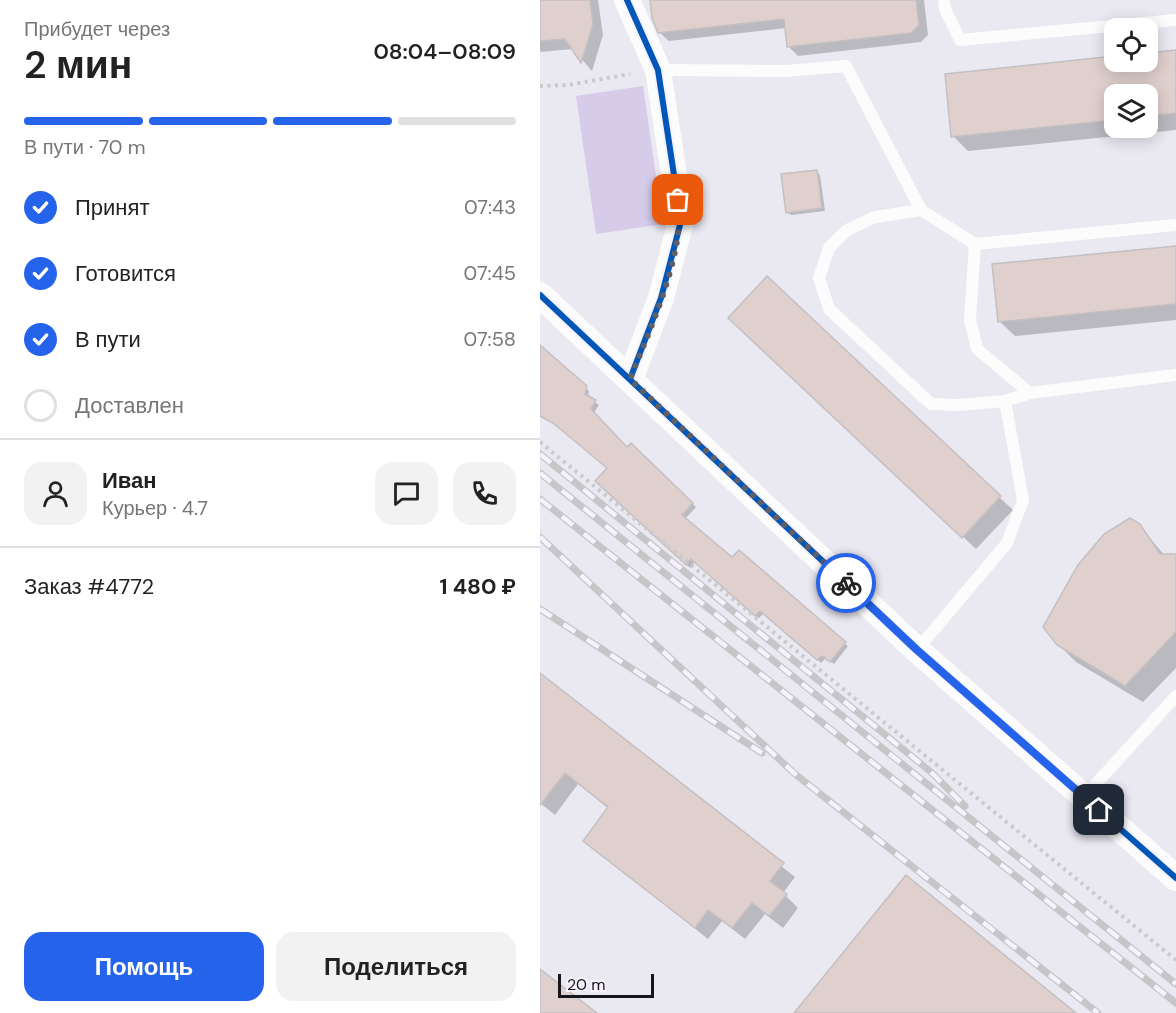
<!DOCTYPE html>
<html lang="ru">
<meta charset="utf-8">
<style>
body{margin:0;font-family:"DM Sans",sans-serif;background:#f2f2f2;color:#222;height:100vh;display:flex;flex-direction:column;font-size:22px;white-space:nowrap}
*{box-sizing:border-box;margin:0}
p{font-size:20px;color:#767676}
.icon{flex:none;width:33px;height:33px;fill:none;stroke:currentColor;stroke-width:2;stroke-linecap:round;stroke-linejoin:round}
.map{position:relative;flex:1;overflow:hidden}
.drawer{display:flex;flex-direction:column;background:#fff;width:540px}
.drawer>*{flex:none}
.buttons{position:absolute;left:564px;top:18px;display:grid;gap:12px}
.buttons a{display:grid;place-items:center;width:54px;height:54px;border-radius:12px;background:#fff;box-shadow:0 3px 15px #0003;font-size:30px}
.scale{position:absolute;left:18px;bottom:15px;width:96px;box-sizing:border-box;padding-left:6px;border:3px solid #17151b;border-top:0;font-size:16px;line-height:21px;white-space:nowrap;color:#17151b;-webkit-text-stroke:4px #f5f2fd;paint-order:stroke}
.pin{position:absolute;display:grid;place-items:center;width:51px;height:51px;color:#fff;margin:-26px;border-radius:12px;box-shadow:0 3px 9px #0006}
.courier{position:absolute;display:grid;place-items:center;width:60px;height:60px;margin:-30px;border:4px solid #2563eb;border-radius:50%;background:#fff;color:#222;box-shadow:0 2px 8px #0007}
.summary em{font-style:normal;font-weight:600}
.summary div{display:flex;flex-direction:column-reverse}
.summary{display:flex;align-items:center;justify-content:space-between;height:102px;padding:0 24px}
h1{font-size:39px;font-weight:600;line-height:45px}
.bar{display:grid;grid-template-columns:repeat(4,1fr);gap:9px 6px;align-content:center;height:72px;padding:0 24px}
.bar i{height:8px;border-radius:4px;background:#e0e0e0}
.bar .current{background:#2563eb}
.bar p{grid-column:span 4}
.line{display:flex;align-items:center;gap:15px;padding:0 24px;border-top:2px solid #e0e0e0}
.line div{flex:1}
.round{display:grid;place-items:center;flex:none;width:63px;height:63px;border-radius:18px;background:#f2f2f2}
ol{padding:0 24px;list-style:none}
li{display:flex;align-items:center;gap:18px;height:66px}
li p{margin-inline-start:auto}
li .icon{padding:6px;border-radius:50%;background:#2563eb;color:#fff;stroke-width:4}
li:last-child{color:#767676}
li i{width:33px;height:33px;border:3px solid #e0e0e0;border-radius:50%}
.cta{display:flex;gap:12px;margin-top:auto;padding:12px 24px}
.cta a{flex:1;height:69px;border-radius:18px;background:#2563eb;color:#fff;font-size:24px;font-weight:600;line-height:69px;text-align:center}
.cta a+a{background:#f2f2f2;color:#222}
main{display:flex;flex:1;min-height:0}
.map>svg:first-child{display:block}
</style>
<main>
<section class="drawer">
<div class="summary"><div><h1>2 мин</h1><p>Прибудет через</p></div><em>08:04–08:09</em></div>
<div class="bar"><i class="current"></i><i class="current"></i><i class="current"></i><i></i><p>В пути · 70 m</p></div>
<ol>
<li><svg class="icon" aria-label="check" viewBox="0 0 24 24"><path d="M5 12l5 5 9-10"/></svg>Принят<p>07:43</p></li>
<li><svg class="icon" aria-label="check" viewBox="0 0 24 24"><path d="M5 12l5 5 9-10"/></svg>Готовится<p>07:45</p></li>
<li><svg class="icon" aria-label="check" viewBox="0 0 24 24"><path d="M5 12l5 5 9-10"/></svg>В пути<p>07:58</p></li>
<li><i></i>Доставлен</li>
</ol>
<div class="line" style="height:108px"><a class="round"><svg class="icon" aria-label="person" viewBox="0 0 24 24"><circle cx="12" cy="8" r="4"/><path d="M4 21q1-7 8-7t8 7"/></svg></a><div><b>Иван</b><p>Курьер · 4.7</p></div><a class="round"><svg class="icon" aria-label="chat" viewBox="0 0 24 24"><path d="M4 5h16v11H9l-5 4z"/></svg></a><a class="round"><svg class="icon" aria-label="phone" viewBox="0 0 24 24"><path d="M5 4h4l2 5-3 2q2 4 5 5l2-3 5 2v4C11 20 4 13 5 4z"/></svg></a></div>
<div class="line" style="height:78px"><div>Заказ #4772</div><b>1 480 ₽</b></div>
<div class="cta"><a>Помощь</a><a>Поделиться</a></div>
</section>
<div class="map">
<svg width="636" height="1013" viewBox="0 0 636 1013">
<rect width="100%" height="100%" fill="#eae8f1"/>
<!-- green -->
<polygon fill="#d6ccea" points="103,86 123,224 56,234 36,96"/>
<!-- shadow -->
<g fill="#0003" fill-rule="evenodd">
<polygon points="0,0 58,0 63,35 52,71 33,49 0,52"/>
<polygon points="111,0 384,0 388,35 381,42 258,56 249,47 247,28 129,41 119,32"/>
<path d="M636 51V130L428 151 413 136 406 75 574 58V62H608V54ZM574 94H608V128H574Z"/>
<polygon points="276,171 280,175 285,211 251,215 247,212"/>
<polygon points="636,247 636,320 475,336 459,321"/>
<polygon points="227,278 473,510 436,549 203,330"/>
<polygon points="0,347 49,391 48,397 59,405 53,414 87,449 91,445 156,507 145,519 193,560 308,646 294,664 286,658 281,663 224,613 219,618 155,561 150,568 57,481 69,468 18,426 0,417"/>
<polygon points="600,526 625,556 636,556 636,668 603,702 536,662 518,644"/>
<polygon points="0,675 255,877 243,893 258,908 243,928 225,914 205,939 182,921 168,939 45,841 69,809 38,784 15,815 0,803"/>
</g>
<!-- building -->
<g fill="#e0d0cd" stroke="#c4c0c2" stroke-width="1.5">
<polygon points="0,0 50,0 53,24 41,63 25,39 0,41"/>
<polygon points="110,0 376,0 379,25 371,33 247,47 244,19 118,33 112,18"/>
<polygon points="636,50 636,113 608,116 608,94 574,94 574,120 411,137 405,74 574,56 574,62 608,62 608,53"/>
<polygon points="277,170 282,208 246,213 241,174"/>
<polygon points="636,246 636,304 458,322 452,264"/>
<polygon points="227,276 461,496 422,538 188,318"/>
<polygon points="0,345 47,386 45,394 56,400 51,409 87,447 91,443 153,503 142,515 192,557 199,550 306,642 290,662 282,656 277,660 220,611 215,616 151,559 146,565 55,481 67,468 13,423 0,416"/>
<polygon points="590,518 600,524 620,554 636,554 636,632 585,686 517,645 503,627 538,565 564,534"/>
<polygon points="0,673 244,863 230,881 247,894 229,916 212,903 192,928 168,910 155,928 43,841 68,807 25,773 0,805"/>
<polygon points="366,875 536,1013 254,1013"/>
<polygon points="0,969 57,1013 0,1013"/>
</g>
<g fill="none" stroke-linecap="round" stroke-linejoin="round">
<!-- path -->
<g stroke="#cac9cc" stroke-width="4" stroke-dasharray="3 4.5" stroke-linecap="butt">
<polyline points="0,86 28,85 90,74"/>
<polyline points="0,442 636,960"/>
</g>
<!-- lane -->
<g stroke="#fcfcfd" stroke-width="12">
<polyline points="404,0 405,9 420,40 636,20"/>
<polyline points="118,70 245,71 306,66 381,210"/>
<polyline points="636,225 435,244 381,210 335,217 307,230 289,248 279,278 289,309 391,404 417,405 465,401 490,393 636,375"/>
<polyline points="435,244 430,320 437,349 490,393"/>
<polyline points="377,650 467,543 483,500 465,401"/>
<polyline points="544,797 636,696"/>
</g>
<!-- street -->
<g stroke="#fcfcfd" stroke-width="26">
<polyline points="87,0 118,70 141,221 121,298 90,379"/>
<polyline points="0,295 377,650 636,878"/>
</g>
<defs>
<g id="rail">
<polyline points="0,454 391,772 425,806"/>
<polyline points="0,473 636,984"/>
<polyline points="0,499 636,1003"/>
<polyline points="0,537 255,774 558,1013"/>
<polyline points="0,609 222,753"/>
</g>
</defs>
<!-- rail casing -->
<use href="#rail" stroke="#c6c5c8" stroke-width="7"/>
<!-- rail -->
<use href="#rail" stroke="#f5f2fd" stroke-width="4.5" stroke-dasharray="14" stroke-linecap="butt"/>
<defs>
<g id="cycleway">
<polyline points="87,0 118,70 141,221 121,298 90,379"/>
<polyline points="0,295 377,650 636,878"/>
</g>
</defs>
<!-- cycleway casing -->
<use href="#cycleway" stroke="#f5f2fd" stroke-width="10"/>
<!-- cycleway -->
<use href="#cycleway" stroke="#0057b8" stroke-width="6"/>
</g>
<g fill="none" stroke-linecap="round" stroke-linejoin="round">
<!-- done -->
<path stroke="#615f66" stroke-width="6" stroke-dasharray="0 10.8" d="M138 200C146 252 110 329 90 379L306 583"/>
<!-- route -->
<polyline stroke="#2563eb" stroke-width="8" points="306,583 377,650 559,810"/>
</g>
</svg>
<div class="buttons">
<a><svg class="icon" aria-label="locate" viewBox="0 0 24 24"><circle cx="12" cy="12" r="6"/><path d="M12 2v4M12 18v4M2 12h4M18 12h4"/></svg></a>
<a><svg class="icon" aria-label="layers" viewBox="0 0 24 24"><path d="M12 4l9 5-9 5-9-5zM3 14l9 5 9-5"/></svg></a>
</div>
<div class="scale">20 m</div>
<div class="pin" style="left:138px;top:200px;background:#ea580c"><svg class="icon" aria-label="bag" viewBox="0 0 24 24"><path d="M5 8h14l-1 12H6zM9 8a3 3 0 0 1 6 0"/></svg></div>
<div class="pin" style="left:559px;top:810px;background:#1f2937"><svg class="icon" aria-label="home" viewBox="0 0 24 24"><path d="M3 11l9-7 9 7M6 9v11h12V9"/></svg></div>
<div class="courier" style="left:306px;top:583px"><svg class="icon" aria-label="bike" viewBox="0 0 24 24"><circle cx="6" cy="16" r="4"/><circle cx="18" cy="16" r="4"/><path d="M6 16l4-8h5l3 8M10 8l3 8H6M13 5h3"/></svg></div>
</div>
</main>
